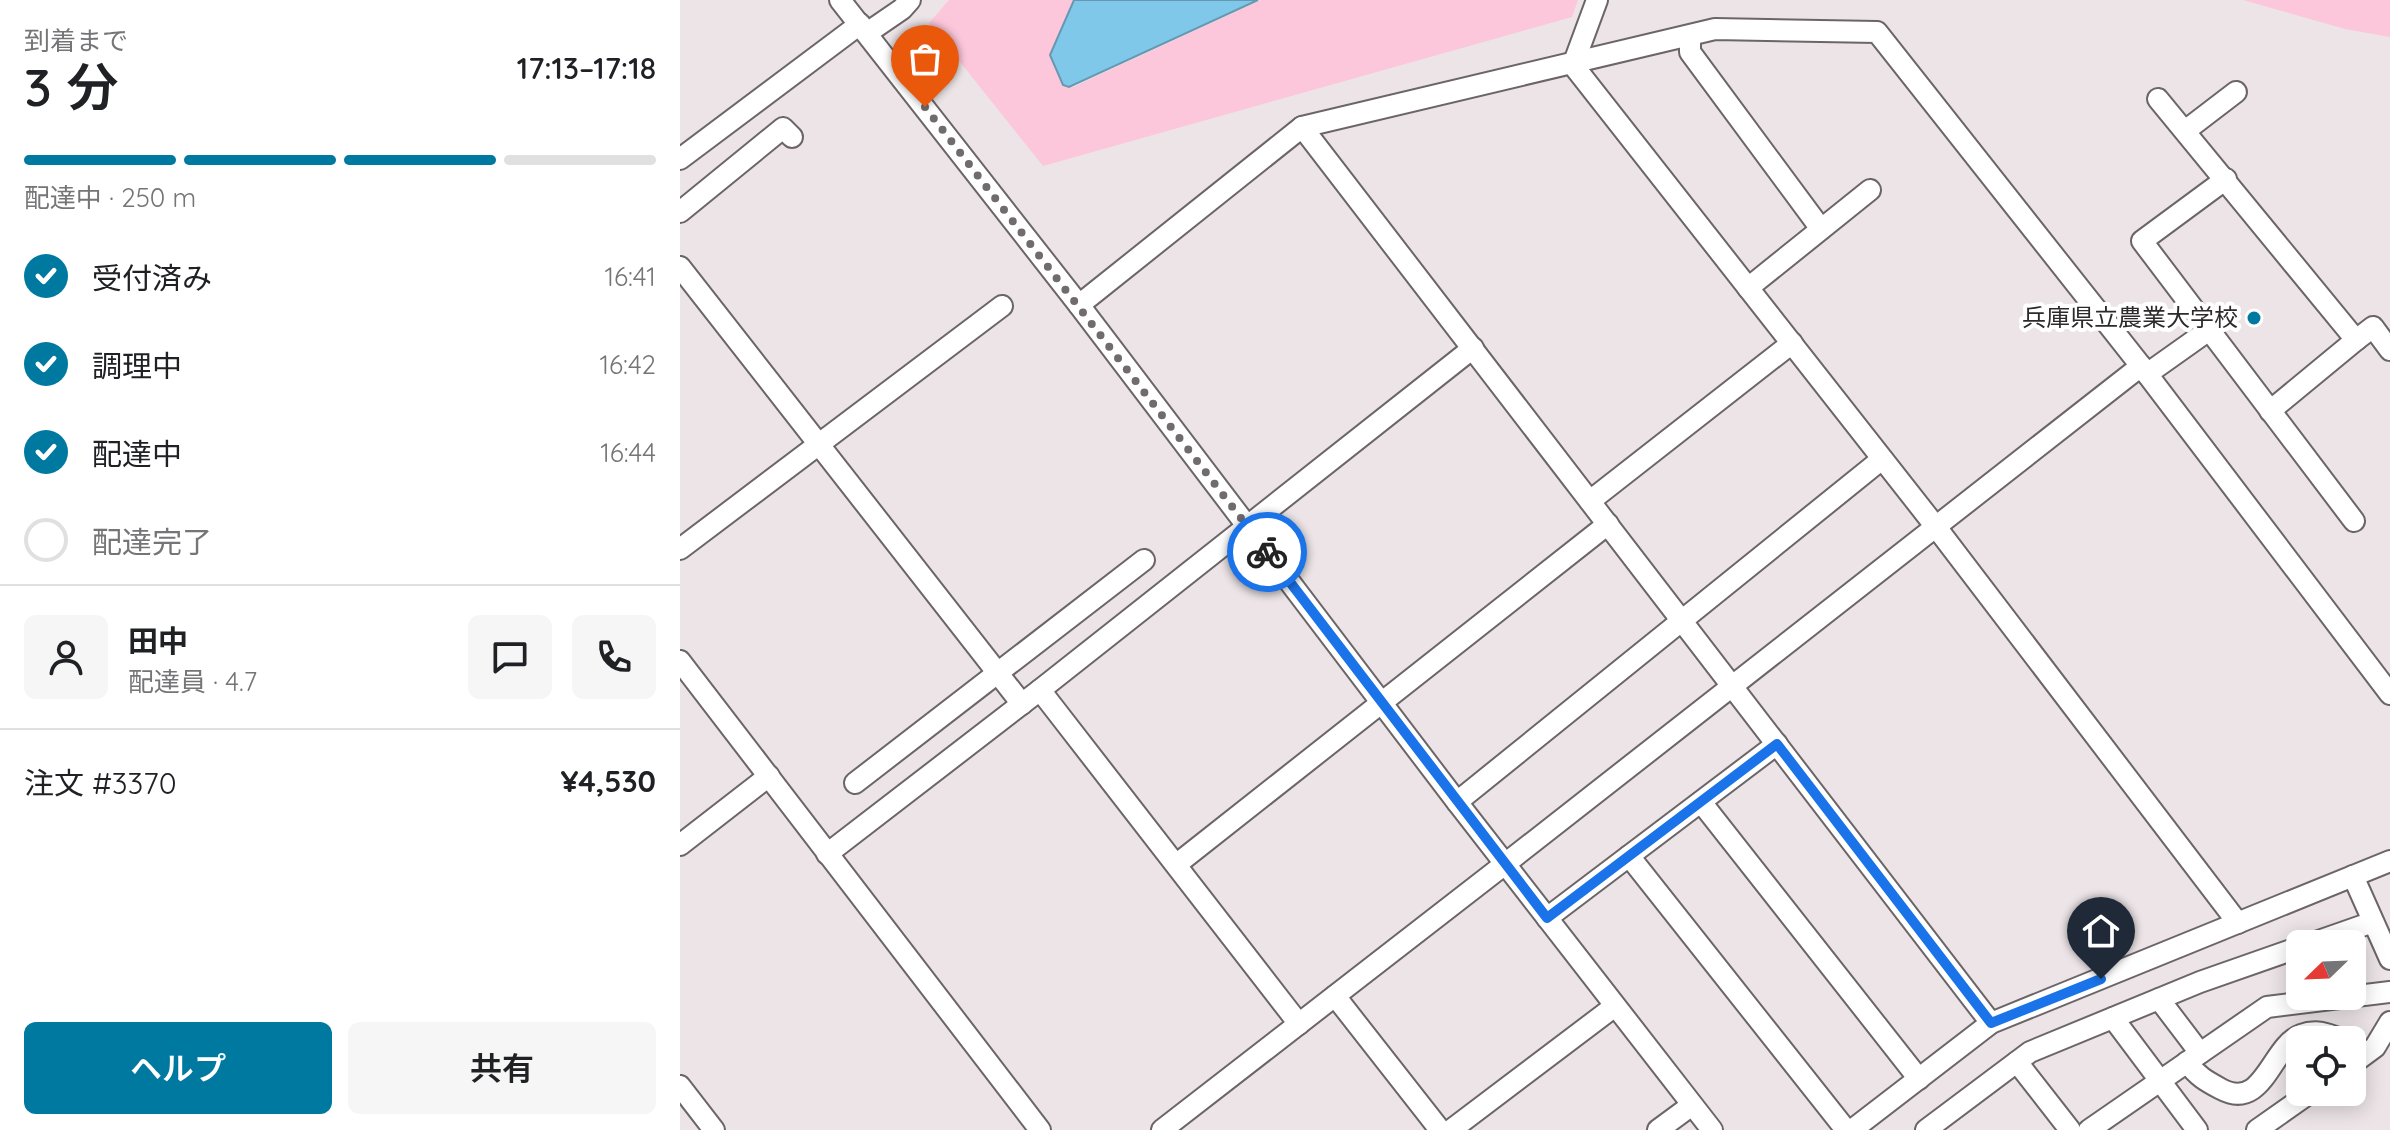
<!DOCTYPE html>
<html lang="ja">
<meta charset="utf-8">
<style>
body{margin:0;font-family:Quicksand,"Noto Sans JP",sans-serif;background:#f6f6f6;color:#202124;height:100vh;display:flex;flex-direction:column;font-size:30px;white-space:nowrap}
*{box-sizing:border-box;margin:0}
p{font-size:26px;color:#757577}
.icon{flex:none;width:44px;height:44px;fill:none;stroke:currentColor;stroke-width:2;stroke-linecap:round;stroke-linejoin:round}
.map{position:relative;flex:1;overflow:hidden}
.panel{display:flex;flex-direction:column;background:#fff;width:680px}
.panel>*{flex:none}
.needle{width:52px;rotate:247deg}
.buttons{position:absolute;left:1606px;top:930px;display:grid;gap:16px}
.buttons a{display:grid;place-items:center;width:80px;height:80px;border-radius:12px;background:#fff;box-shadow:0 4px 20px #0003;font-size:40px}
.pin{position:absolute;display:grid;place-items:center;width:68px;height:68px;color:#fff;margin:-82px -34px;border-radius:50% 50% 50% 0;rotate:-45deg;box-shadow:0 0 8px #0007}
.pin .icon{rotate:45deg}
.courier{position:absolute;display:grid;place-items:center;width:80px;height:80px;margin:-40px;border:6px solid #1a73e8;border-radius:50%;background:#fff;color:#222;box-shadow:0 2px 10px #0007}
.headline em{font-style:normal;font-weight:600}
.headline div{display:flex;flex-direction:column-reverse}
.headline{display:flex;align-items:center;justify-content:space-between;height:136px;padding:0 24px}
h1{font-size:52px;font-weight:600;line-height:60px}
.bar{display:grid;grid-template-columns:repeat(4,1fr);gap:12px 8px;align-content:center;height:96px;padding:0 24px}
.bar i{height:10px;border-radius:6px;background:#e0e0e0}
.bar .active{background:#0079a1}
.bar p{grid-column:span 4}
.line{display:flex;align-items:center;gap:20px;padding:0 24px;border-top:2px solid #e0e0e0}
.line div{flex:1}
.round{display:grid;place-items:center;flex:none;width:84px;height:84px;border-radius:12px;background:#f6f6f6}
ol{padding:0 24px;list-style:none}
li{display:flex;align-items:center;gap:24px;height:88px}
li p{margin-inline-start:auto}
li .icon{padding:8px;border-radius:50%;background:#0079a1;color:#fff;stroke-width:4}
li:last-child{color:#757577}
li i{width:44px;height:44px;border:4px solid #e0e0e0;border-radius:50%}
.action{display:flex;gap:16px;margin-top:auto;padding:16px 24px}
.action a{flex:1;height:92px;border-radius:12px;background:#0079a1;color:#fff;font-size:32px;font-weight:600;line-height:92px;text-align:center}
.action a+a{background:#f6f6f6;color:#202124}
main{display:flex;flex:1;min-height:0}
.map>svg:first-child{display:block}
</style>
<main>
<section class="panel">
<div class="headline"><div><h1>3 分</h1><p>到着まで</p></div><em>17:13–17:18</em></div>
<div class="bar"><i class="active"></i><i class="active"></i><i class="active"></i><i></i><p>配達中 · 250 m</p></div>
<ol>
<li><svg class="icon" aria-label="check" viewBox="0 0 24 24"><path d="M5 12l5 5 9-10"/></svg>受付済み<p>16:41</p></li>
<li><svg class="icon" aria-label="check" viewBox="0 0 24 24"><path d="M5 12l5 5 9-10"/></svg>調理中<p>16:42</p></li>
<li><svg class="icon" aria-label="check" viewBox="0 0 24 24"><path d="M5 12l5 5 9-10"/></svg>配達中<p>16:44</p></li>
<li><i></i>配達完了</li>
</ol>
<div class="line" style="height:144px"><a class="round"><svg class="icon" aria-label="person" viewBox="0 0 24 24"><circle cx="12" cy="8" r="4"/><path d="M4 21q1-7 8-7t8 7"/></svg></a><div><b>田中</b><p>配達員 · 4.7</p></div><a class="round"><svg class="icon" aria-label="chat" viewBox="0 0 24 24"><path d="M4 5h16v11H9l-5 4z"/></svg></a><a class="round"><svg class="icon" aria-label="phone" viewBox="0 0 24 24"><path d="M5 4h4l2 5-3 2q2 4 5 5l2-3 5 2v4C11 20 4 13 5 4z"/></svg></a></div>
<div class="line" style="height:104px"><div>注文 #3370</div><b>¥4,530</b></div>
<div class="action"><a>ヘルプ</a><a>共有</a></div>
</section>
<div class="map">
<svg width="1710" height="1130" viewBox="0 0 1710 1130">
<rect width="100%" height="100%" fill="#ece4e6"/>
<!-- green -->
<g fill="#fdc7db">
<polygon points="269,0 398,0 387,84 393,87 581,0 898,0 892,17 363,166 249,23"/>
<polygon points="1563,0 1710,0 1710,37 1665,29"/>
</g>
<!-- water -->
<polygon fill="#7fc8ea" stroke="#6699b1" stroke-width="2" points="394,0 578,0 389,87 383,85 370,55"/>
<g fill="none" stroke-linecap="round" stroke-linejoin="round">
<defs>
<g id="lane">
<polyline points="160,0 399,305 777,802 1032,1130"/>
<polyline points="917,0 893,65 1256,527 1558,923"/>
<polyline points="187,33 222,9 230,0"/>
<polyline points="1010,36 1010,52 1141,229"/>
<polyline points="1478,99 1676,340 1590,411"/>
<polyline points="622,127 1311,1023"/>
<polyline points="1505,131 1556,92"/>
<polyline points="0,159 180,24"/>
<polyline points="1546,179 1462,241 1674,521"/>
<polyline points="0,212 103,128 112,137"/>
<polyline points="0,267 342,704"/>
<polyline points="1068,288 1190,190"/>
<polyline points="399,305 622,127 1035,29 1197,32 1461,366 1710,694"/>
<polyline points="1676,340 1693,327 1710,350"/>
<polyline points="1467,374 1529,330"/>
<polyline points="910,501 1112,343"/>
<polyline points="0,549 322,306"/>
<polyline points="0,661 360,1130"/>
<polyline points="360,690 619,1024"/>
<polyline points="175,783 464,560"/>
<polyline points="777,802 1202,459"/>
<polyline points="1021,802 1239,1079"/>
<polyline points="0,845 89,776"/>
<polyline points="147,854 360,690 793,348"/>
<polyline points="949,856 1166,1130"/>
<polyline points="497,864 928,524"/>
<polyline points="1673,876 1710,959"/>
<polyline points="867,918 1097,744"/>
<polyline points="1630,944 1693,922"/>
<polyline points="655,996 760,1130"/>
<polyline points="1479,999 1520,1053"/>
<polyline points="1433,1018 1517,1130"/>
<polyline points="1337,1062 1390,1130"/>
<path d="M1507 1062C1517 1076 1526 1081 1541 1089 1584 1112 1591 1046 1621 1035 1637 1029 1648 1034 1663 1040"/>
<polyline points="1672,1064 1695,1047 1710,1022"/>
<polyline points="0,1086 34,1130"/>
<polyline points="482,1130 825,864 1461,366"/>
<polyline points="771,1130 935,1006"/>
<polyline points="978,1130 1012,1105"/>
<polyline points="1172,1130 1311,1023 1710,861"/>
<polyline points="1246,1130 1350,1052 1520,982 1620,947"/>
<polyline points="1409,1130 1587,1007 1710,992"/>
<polyline points="1577,1130 1631,1092"/>
</g>
</defs>
<!-- lane casing -->
<use href="#lane" stroke="#6c6568" stroke-width="24"/>
<!-- lane -->
<use href="#lane" stroke="#fff" stroke-width="20"/>
</g>
<g fill="none" stroke-linecap="round" stroke-linejoin="round">
<!-- done -->
<polyline stroke="#706b6c" stroke-width="8" stroke-dasharray="0 14.4" points="245,107 587,552"/>
<!-- route -->
<polyline stroke="#1a73e8" stroke-width="10" points="587,552 867,918 1097,744 1311,1023 1421,979"/>
</g>
<!-- markers -->
<circle fill="#0079a1" stroke="#fff" stroke-width="3" cx="1574" cy="318" r="8"/>
<g text-anchor="middle" stroke-width="8" stroke-linejoin="round" paint-order="stroke">
<!-- poi labels -->
<g font-size="24" fill="#2d2a2b" stroke="#fff" text-anchor="end">
<text x="1558" y="326">兵庫県立農業大学校</text>
</g>
</g>
</svg>
<div class="buttons">
<a><svg class="needle" viewBox="-14 -14 28 28"><path d="M0-13l5 13h-10z" fill="#e53935"/><path d="M0 13l5-13h-10z" fill="#757577"/></svg></a>
<a><svg class="icon" aria-label="locate" viewBox="0 0 24 24"><circle cx="12" cy="12" r="6"/><path d="M12 2v4M12 18v4M2 12h4M18 12h4"/></svg></a>
</div>
<div class="pin" style="left:245px;top:107px;background:#ea580c"><svg class="icon" aria-label="bag" viewBox="0 0 24 24"><path d="M5 8h14l-1 12H6zM9 8a3 3 0 0 1 6 0"/></svg></div>
<div class="pin" style="left:1421px;top:979px;background:#1f2937"><svg class="icon" aria-label="home" viewBox="0 0 24 24"><path d="M3 11l9-7 9 7M6 9v11h12V9"/></svg></div>
<div class="courier" style="left:587px;top:552px"><svg class="icon" aria-label="bike" viewBox="0 0 24 24"><circle cx="6" cy="16" r="4"/><circle cx="18" cy="16" r="4"/><path d="M6 16l4-8h5l3 8M10 8l3 8H6M13 5h3"/></svg></div>
</div>
</main>
